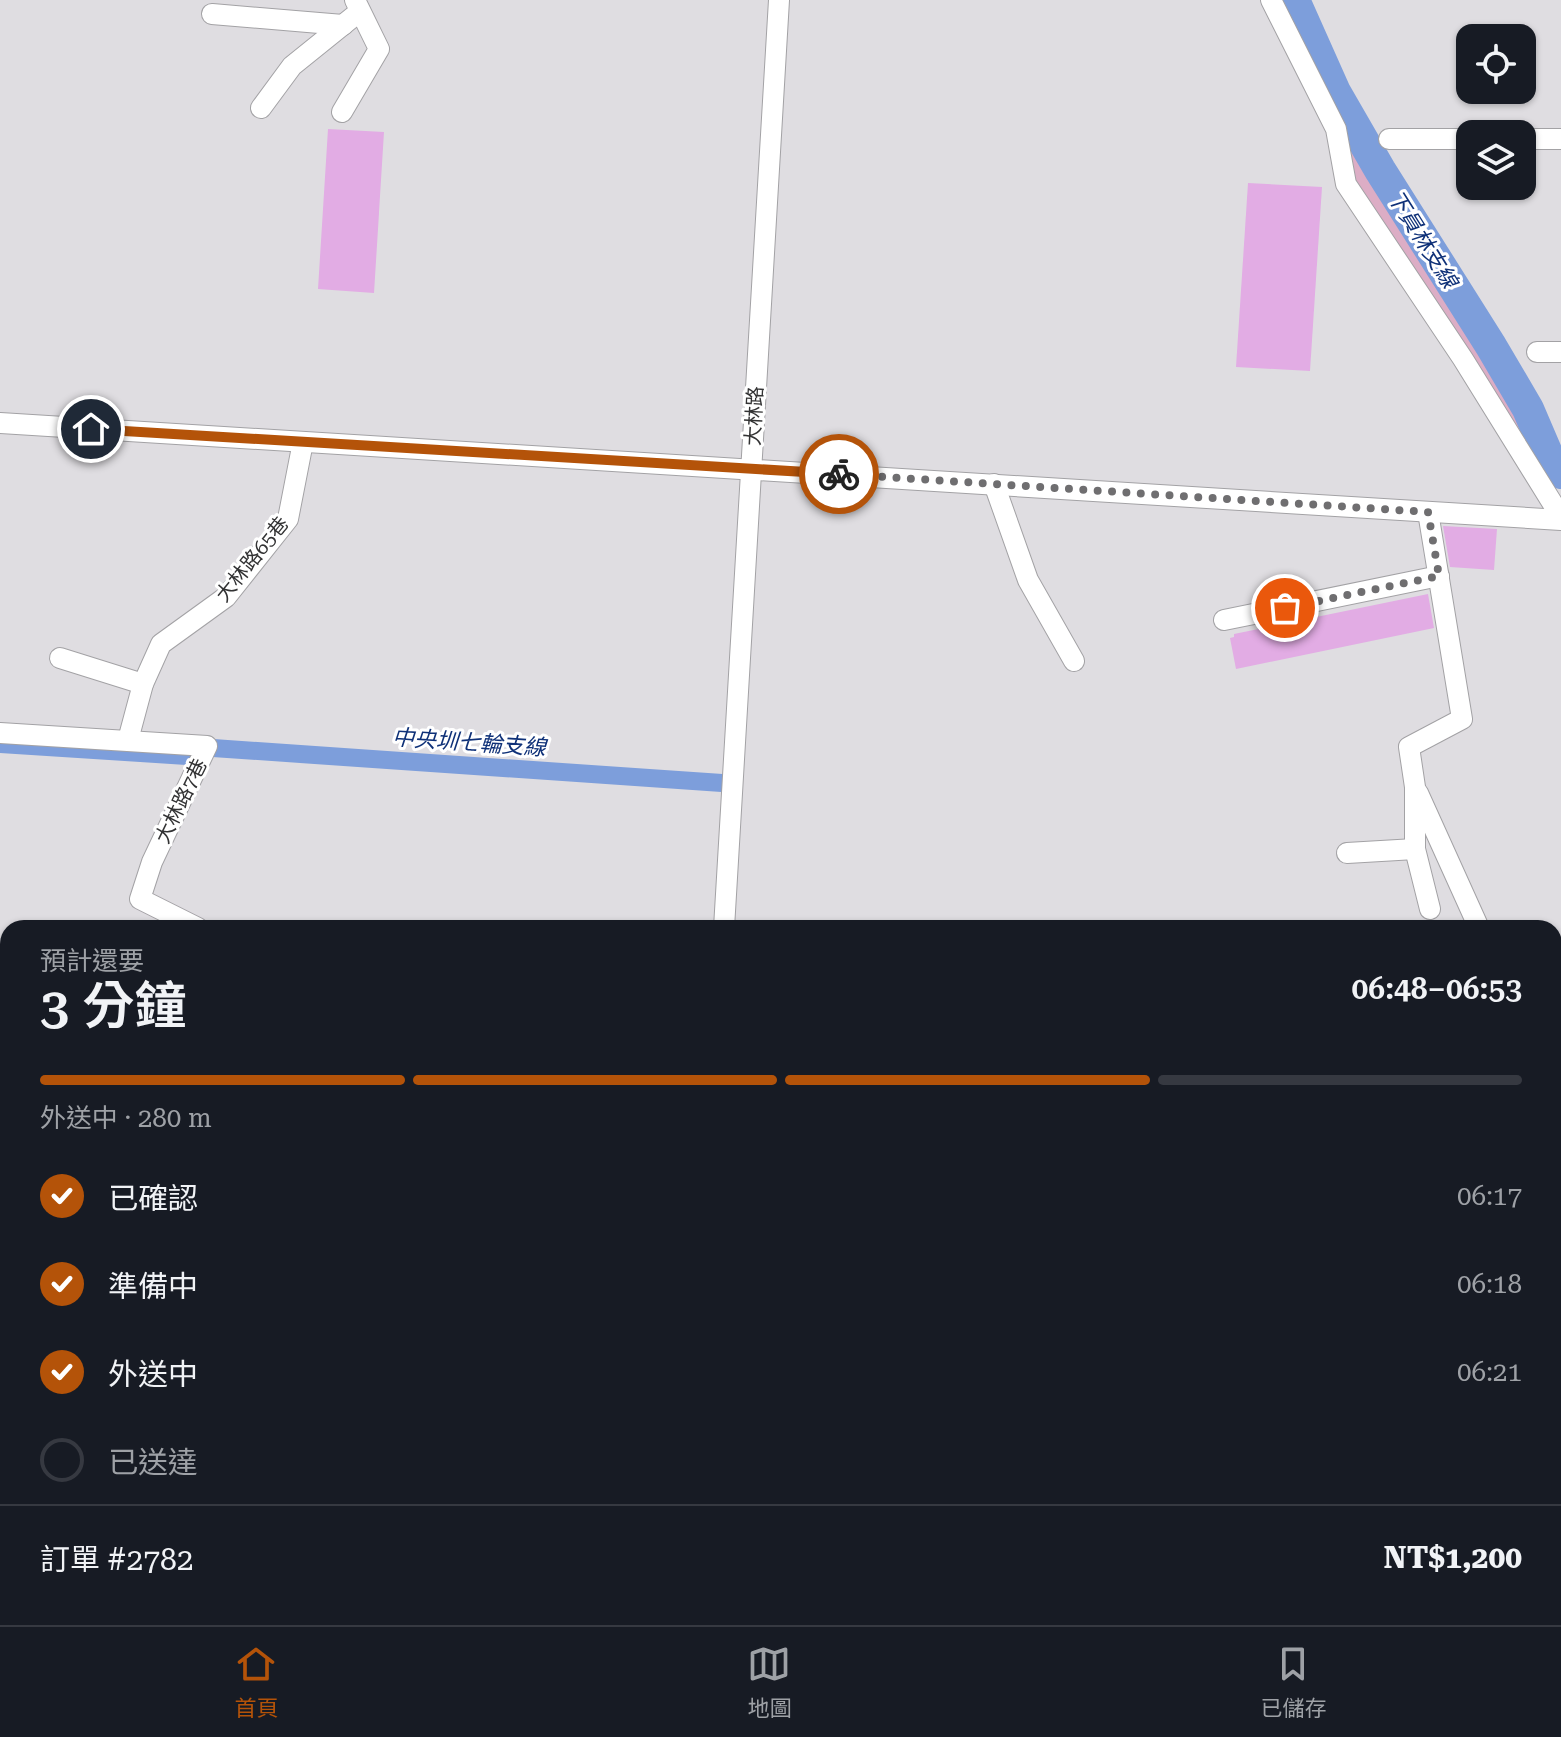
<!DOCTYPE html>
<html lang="zh-TW">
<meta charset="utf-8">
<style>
body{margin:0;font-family:"Roboto Serif","Noto Sans TC",serif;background:#20242c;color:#f1f3f6;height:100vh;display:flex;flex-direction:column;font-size:30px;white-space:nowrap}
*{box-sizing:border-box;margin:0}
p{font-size:26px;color:#9ea1a6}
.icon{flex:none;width:44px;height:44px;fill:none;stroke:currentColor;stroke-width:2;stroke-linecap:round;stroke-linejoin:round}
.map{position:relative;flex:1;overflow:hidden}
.details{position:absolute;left:0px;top:920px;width:1562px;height:706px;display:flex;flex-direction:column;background:#171b24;border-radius:24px 24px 0 0;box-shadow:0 2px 6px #0004}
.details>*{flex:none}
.tools{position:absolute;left:1456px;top:24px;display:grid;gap:16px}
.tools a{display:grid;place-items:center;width:80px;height:80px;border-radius:16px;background:#171b24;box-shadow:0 2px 6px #0004;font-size:40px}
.pin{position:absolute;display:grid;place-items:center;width:68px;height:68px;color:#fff;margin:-34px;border:4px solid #fff;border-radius:50%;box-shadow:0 2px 8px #0007}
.courier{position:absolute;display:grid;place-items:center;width:80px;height:80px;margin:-40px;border:6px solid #b45309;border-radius:50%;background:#fff;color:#222;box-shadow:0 2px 10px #0007}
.summary em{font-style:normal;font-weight:600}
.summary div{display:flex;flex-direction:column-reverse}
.summary{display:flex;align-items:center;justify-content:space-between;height:136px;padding:0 40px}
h1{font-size:52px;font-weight:600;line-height:60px}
.bar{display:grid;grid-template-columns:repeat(4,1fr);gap:12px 8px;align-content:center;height:96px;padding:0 40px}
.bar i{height:10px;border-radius:6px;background:#363941}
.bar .current{background:#b45309}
.bar p{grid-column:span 4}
.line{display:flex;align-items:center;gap:20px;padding:0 40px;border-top:2px solid #363941}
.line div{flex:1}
ol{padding:0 40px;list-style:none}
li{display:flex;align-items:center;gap:24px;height:88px}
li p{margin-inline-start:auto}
li .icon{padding:8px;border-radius:50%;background:#b45309;color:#fff;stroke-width:4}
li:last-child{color:#9ea1a6}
li i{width:44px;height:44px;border:4px solid #363941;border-radius:50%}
.dock{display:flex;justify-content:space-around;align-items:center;height:112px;border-top:2px solid #363941;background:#171b24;font-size:22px;color:#9ea1a6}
.dock a{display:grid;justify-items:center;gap:4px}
.dock .current{color:#b45309}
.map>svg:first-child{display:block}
</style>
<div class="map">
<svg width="1561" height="1625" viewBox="0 0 1561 1625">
<rect width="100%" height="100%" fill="#dfdde1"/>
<!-- green -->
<polygon fill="#dcadc5" points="1341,118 1494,364 1554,487 1355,182"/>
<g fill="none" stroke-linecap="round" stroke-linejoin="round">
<!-- canal -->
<g stroke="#7d9edb" stroke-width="18">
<polyline points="0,744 187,756"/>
<polyline points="213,748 722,783"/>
</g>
<!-- river -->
<polyline stroke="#7d9edb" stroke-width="32" points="1294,0 1335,92 1380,170 1491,346 1528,409 1549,458 1561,473"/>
</g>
<!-- building -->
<g fill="#e2ace4">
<polygon points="328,129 384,132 374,293 318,289"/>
<polygon points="1248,183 1322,187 1310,371 1236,367"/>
<polygon points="1443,526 1497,529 1494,570 1450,567"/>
<polygon points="1428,594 1434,628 1236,669 1230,638 1234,637 1234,634"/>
</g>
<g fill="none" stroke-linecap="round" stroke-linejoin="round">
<defs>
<g id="minor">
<polyline points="1271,0 1336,129 1346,184 1463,359 1561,517"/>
<polyline points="212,14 343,25"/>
<polyline points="261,108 292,66 359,12"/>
<polyline points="342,112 379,49 355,0"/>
<polyline points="1389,139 1470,139"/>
<polyline points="1522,139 1561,139"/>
<polyline points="1537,352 1561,352"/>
<polyline points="0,423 1561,520"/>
<polyline points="994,484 1028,580 1074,661"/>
<polyline points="1428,512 1462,719 1409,747 1415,787 1415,849 1430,909"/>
<polyline points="1224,620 1439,576"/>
<polyline points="60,658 143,684"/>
<polyline points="0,733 207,746 152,862 140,899 198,928"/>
<polyline points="128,740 143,684 161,644 226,597 288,519 303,442"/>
<polyline points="1418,793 1479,928"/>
<polyline points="1347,853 1415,849"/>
<polyline points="724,928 779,0"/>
<polyline points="1561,1022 1561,1026"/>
<polyline points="1554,1113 1561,1110"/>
<polyline points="1554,1212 1561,1230"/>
<polyline points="1554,1317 1561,1314"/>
<polyline points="1554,1504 1561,1507"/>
<polyline points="1554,1593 1561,1579"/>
<polyline points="0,1608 8,1602"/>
<polyline points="1374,1618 1389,1625"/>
<polyline points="740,1625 745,1618"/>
<polyline points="950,1625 952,1618"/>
<polyline points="1326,1625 1330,1618"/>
<polyline points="1430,1625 1434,1618"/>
<polyline points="1538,1625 1542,1618"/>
</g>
<g id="major">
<polyline points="0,1201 8,1205"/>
<polyline points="0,1234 8,1238"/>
<polyline points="825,1618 840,1625"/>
<polyline points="888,1618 903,1625"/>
</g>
</defs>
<!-- minor casing -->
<use href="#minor" stroke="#a3a2a5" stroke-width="22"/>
<!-- major casing -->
<use href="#major" stroke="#9394af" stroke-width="28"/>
<!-- minor -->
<use href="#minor" stroke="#fff" stroke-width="20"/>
<!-- major -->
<use href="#major" stroke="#dddef7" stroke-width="26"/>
</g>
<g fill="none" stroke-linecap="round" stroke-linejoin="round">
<!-- done -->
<polyline stroke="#6f6e70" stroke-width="8" stroke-dasharray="0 14.4" points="839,474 1428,512 1439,576 1285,608"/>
<!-- route -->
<polyline stroke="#b45309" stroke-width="10" points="91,429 839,474"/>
</g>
<g text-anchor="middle" stroke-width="6" stroke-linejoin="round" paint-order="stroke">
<!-- street labels -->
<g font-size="20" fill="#323233" stroke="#fff">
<text transform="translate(754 416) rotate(-87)" y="7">大林路</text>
<text transform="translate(252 559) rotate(-51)" y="7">大林路65巷</text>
<text transform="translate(181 801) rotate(-64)" y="7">大林路7巷</text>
</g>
<!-- water labels -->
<g font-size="22" font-style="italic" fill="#0f3178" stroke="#fff">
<text transform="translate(1423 239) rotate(58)" y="8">下員林支線</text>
<text transform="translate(469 742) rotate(4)" y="8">中央圳七輪支線</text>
</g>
</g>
</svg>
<div class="tools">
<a><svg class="icon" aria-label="locate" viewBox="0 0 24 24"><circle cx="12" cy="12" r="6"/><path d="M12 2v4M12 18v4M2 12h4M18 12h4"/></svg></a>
<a><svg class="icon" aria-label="layers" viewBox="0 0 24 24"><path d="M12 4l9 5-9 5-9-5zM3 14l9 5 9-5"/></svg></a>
</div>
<div class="pin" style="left:1285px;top:608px;background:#ea580c"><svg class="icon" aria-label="bag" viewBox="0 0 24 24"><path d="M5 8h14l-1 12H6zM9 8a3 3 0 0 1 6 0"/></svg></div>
<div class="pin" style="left:91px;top:429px;background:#1f2937"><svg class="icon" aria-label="home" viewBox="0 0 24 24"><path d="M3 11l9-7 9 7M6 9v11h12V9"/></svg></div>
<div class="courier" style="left:839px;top:474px"><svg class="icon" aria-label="bike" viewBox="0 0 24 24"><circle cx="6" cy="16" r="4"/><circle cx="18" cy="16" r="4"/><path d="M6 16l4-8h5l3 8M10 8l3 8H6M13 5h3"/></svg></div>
<section class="details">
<div class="summary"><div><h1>3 分鐘</h1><p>預計還要</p></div><em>06:48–06:53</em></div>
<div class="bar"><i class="current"></i><i class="current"></i><i class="current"></i><i></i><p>外送中 · 280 m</p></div>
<ol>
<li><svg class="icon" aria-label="check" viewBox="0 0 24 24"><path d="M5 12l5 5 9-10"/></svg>已確認<p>06:17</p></li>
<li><svg class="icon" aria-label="check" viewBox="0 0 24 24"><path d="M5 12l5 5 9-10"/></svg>準備中<p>06:18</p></li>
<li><svg class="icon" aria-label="check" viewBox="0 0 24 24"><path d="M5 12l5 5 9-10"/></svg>外送中<p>06:21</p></li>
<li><i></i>已送達</li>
</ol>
<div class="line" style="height:104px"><div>訂單 #2782</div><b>NT$1,200</b></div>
</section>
</div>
<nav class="dock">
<a class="current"><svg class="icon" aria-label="home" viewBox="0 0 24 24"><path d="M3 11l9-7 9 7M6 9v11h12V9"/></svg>首頁</a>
<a><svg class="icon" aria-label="map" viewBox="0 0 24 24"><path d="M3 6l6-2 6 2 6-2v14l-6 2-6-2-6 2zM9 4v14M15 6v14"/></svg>地圖</a>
<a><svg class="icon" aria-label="saved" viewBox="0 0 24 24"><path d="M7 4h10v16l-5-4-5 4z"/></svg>已儲存</a>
</nav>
